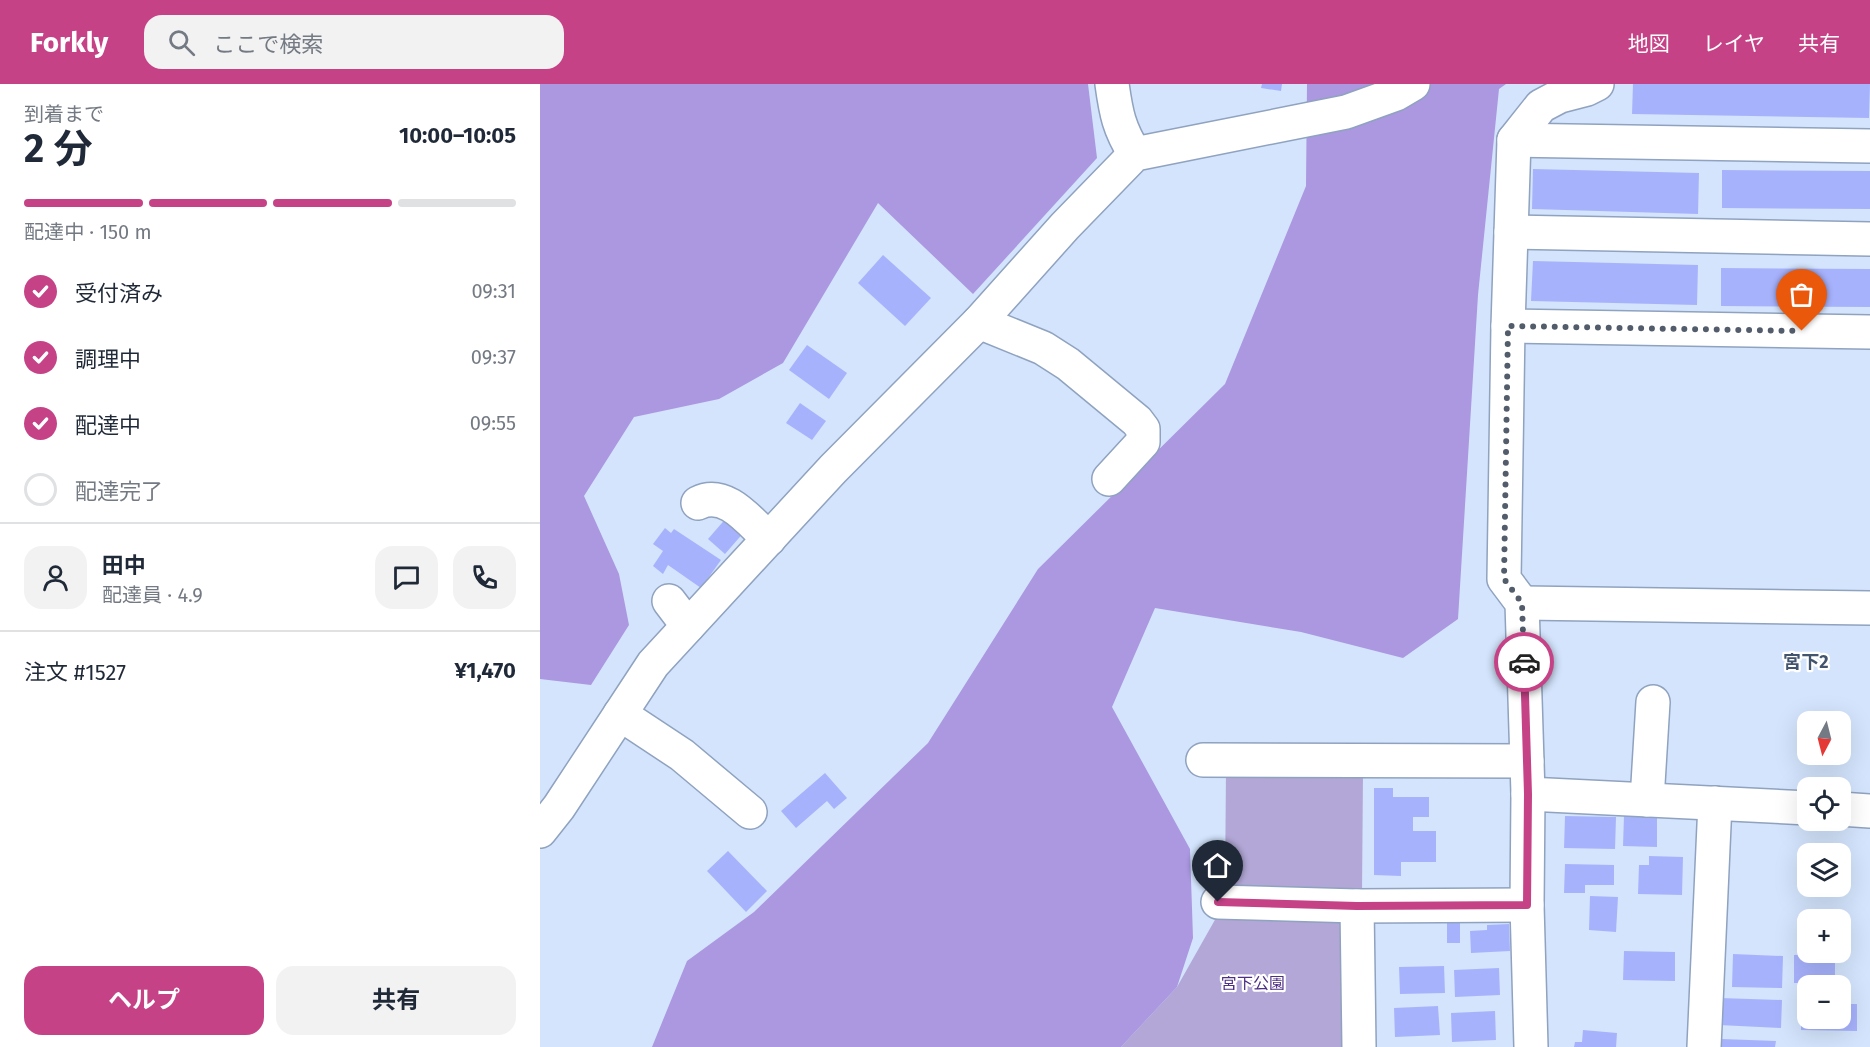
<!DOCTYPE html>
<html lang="ja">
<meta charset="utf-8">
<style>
body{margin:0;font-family:"Fira Sans","Noto Sans JP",sans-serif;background:#f2f2f3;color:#1f2937;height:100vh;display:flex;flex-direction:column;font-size:22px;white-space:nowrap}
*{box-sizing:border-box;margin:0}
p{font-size:20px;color:#747a83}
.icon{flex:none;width:33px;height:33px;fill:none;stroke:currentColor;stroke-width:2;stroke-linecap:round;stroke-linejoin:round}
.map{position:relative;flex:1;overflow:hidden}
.sheet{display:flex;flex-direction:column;background:#fff;width:540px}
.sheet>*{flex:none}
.needle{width:39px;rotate:187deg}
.tools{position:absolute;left:1257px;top:627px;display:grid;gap:12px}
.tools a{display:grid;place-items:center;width:54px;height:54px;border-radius:12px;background:#fff;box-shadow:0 6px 24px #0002;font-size:30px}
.pin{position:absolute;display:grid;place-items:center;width:51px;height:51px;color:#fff;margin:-62px -26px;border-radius:50% 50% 50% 0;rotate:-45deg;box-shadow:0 0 6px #0007}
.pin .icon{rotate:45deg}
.courier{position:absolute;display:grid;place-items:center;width:60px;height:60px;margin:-30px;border:4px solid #c64287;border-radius:50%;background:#fff;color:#222;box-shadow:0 2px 8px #0007}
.overview em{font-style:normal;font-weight:700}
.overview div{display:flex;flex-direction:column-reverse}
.overview{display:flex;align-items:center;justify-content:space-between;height:102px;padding:0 24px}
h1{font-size:39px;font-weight:700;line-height:45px}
.bar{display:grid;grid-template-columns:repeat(4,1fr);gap:9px 6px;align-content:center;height:72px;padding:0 24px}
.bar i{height:8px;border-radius:4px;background:#e0e1e3}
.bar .current{background:#c64287}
.bar p{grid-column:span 4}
.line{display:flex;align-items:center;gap:15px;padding:0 24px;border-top:2px solid #e0e1e3}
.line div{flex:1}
.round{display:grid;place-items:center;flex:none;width:63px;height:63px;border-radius:18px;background:#f2f2f3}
ol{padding:0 24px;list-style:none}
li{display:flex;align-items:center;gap:18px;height:66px}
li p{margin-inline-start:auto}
li .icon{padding:6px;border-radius:50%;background:#c64287;color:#fff;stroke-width:4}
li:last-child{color:#747a83}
li i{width:33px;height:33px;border:3px solid #e0e1e3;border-radius:50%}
.primary-button{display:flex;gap:12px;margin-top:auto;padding:12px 24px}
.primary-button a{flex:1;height:69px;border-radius:18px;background:#c64287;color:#fff;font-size:24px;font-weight:700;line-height:69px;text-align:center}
.primary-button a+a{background:#f2f2f3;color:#1f2937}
header{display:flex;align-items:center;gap:36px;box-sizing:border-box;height:84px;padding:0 30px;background:#c64287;color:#fff}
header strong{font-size:28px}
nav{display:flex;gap:33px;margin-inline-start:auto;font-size:21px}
.search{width:420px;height:54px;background:#f2f2f3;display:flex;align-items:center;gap:15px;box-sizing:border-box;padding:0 21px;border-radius:18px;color:#747a83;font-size:22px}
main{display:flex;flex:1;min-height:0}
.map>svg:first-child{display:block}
</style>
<header>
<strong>Forkly</strong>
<div class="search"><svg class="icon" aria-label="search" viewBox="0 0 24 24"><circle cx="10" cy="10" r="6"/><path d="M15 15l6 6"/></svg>ここで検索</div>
<nav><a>地図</a><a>レイヤ</a><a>共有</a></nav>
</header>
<main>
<section class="sheet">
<div class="overview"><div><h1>2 分</h1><p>到着まで</p></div><em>10:00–10:05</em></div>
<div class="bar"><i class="current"></i><i class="current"></i><i class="current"></i><i></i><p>配達中 · 150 m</p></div>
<ol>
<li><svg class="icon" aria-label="check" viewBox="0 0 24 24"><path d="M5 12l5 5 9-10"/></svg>受付済み<p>09:31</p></li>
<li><svg class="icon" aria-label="check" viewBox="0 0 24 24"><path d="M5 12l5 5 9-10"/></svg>調理中<p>09:37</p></li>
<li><svg class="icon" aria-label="check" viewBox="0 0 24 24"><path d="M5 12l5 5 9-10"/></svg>配達中<p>09:55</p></li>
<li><i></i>配達完了</li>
</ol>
<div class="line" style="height:108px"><a class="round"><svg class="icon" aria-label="person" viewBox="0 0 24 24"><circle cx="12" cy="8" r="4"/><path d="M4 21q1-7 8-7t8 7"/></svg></a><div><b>田中</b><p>配達員 · 4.9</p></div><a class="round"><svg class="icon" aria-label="chat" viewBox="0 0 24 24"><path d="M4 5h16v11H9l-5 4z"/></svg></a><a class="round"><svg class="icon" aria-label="phone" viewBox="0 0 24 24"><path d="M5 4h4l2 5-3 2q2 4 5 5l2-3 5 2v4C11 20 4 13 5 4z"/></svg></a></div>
<div class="line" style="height:78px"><div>注文 #1527</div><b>¥1,470</b></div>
<div class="primary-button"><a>ヘルプ</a><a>共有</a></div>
</section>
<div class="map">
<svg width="1330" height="963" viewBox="0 0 1330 963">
<rect width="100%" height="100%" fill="#d3e4fc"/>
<!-- green -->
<g fill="#b2a7d6">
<polygon points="686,686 823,688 822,808 685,806"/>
<polygon points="676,834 796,836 810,845 810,963 581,963 637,903"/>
</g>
<!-- forest -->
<g fill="#ab98e1">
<polygon points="0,0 548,0 557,74 433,210 338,119 243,279 179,315 94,333 44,412 79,490 89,541 51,601 0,595"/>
<polygon points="767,0 966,0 959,5 938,211 918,535 863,574 761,548 615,524 572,623 650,765 653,854 637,903 581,963 112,963 147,877 214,828 388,659 498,485 685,300 766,102"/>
</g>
<!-- building -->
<g fill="#a7b2fc">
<polygon points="722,0 742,0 741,7 721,4"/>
<polygon points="1093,0 1330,0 1329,34 1092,30"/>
<polygon points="993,85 1159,89 1158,130 992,125"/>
<polygon points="1182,86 1330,87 1330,125 1182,124"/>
<polygon points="343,171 391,214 365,242 318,199"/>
<polygon points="993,177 1158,181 1157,221 991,217"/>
<polygon points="1181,184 1330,185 1330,223 1181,222"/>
<polygon points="267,261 307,289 289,315 249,286"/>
<polygon points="260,319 286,337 272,356 246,339"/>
<polygon points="188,432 205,447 185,470 168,455"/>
<polygon points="125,444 131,449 134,445 181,476 161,504 128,481 123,490 113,482 123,467 113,460"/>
<polygon points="285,689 307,714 294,725 287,717 256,744 241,727"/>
<polygon points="834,704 853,704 853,713 889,713 889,733 873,733 873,747 896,747 896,778 861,778 861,792 834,791"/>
<polygon points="1025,732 1076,733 1075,765 1024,764"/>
<polygon points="1084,732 1117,732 1117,763 1083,762"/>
<polygon points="188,767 227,807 206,828 167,787"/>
<polygon points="1109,772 1143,773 1142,811 1098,810 1099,781 1109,781"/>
<polygon points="1025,780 1074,781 1074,801 1045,801 1045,809 1024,809"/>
<polygon points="1050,812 1078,813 1076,848 1049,846"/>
<polygon points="1258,831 1297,832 1297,836 1268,836 1268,860 1257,860"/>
<rect x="907" y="835" width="13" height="24"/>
<polygon points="969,840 970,867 931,869 930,847 947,846 947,841"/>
<polygon points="1084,867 1135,868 1135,897 1083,896"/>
<polygon points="1193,870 1243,872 1242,904 1192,903"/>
<polygon points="1295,870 1295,899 1254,899 1254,871"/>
<polygon points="904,882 905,909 860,910 859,883"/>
<polygon points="959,884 960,911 915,913 914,886"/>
<polygon points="1180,914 1242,916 1241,944 1179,941"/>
<polygon points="1261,920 1268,920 1268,934 1300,934 1300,920 1317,920 1317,947 1261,946"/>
<polygon points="898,922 900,951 855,953 854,924"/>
<polygon points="955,927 956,956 912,958 911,929"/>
<polygon points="1043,946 1077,949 1076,963 1034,963 1035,958 1042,958"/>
<polygon points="1182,955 1236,957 1235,963 1182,963"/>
</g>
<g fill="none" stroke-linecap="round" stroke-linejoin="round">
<defs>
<g id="minor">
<path d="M572 0C576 29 579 45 595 70"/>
<polyline points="974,56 1330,62"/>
<polyline points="971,148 1330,155"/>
<polyline points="439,238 503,264 528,280 597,337 603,345 603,358 569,395"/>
<polyline points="968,242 1330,248"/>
<path d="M158 419C186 405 210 438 229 455"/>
<polyline points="129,517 148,542"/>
<polyline points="982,519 1330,524"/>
<polyline points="80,630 142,671 210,728"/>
<polyline points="663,676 987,677"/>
<polyline points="988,710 1268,724"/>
<polyline points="1107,716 1113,618"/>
<polyline points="1300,725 1330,727"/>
<polyline points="0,747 19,723 113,580 293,385 439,238 525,142 595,70 806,28 856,10 873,0"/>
<polyline points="678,818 817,822 987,821"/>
<polyline points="817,822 819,963"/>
<polyline points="991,963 987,821 988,710 982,519 964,495 968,242 974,56 1001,22 1020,12 1047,5 1057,0"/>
<polyline points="1164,963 1175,719"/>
</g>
</defs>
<!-- minor casing -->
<use href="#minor" stroke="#8fa2bf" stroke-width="36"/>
<!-- minor -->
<use href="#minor" stroke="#fff" stroke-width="33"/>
</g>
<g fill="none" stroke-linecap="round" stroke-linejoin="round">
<!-- done -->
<polyline stroke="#525c6b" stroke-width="6" stroke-dasharray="0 10.8" points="984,578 982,519 964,495 968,242 1262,247"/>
<!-- route -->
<polyline stroke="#c64287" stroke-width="8" points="678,818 817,822 987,821 988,710 984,578"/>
</g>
<g text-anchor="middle" stroke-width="4.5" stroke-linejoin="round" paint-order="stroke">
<!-- park labels -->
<g font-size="16" fill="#4d2f84" stroke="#fff">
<text x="713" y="905">宮下公園</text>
</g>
<!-- neighbourhood labels -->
<g font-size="18" font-weight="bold" fill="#43546d" stroke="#fff">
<text x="1266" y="584">宮下2</text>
</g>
</g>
</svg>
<div class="tools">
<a><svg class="needle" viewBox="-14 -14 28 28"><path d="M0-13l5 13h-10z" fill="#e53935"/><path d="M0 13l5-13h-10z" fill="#747a83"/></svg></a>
<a><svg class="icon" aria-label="locate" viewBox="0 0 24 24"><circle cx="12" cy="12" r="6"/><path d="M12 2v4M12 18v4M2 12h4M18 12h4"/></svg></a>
<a><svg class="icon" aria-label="layers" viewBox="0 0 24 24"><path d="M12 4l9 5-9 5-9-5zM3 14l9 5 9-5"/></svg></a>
<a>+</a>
<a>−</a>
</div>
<div class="pin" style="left:1262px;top:247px;background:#ea580c"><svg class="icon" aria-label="bag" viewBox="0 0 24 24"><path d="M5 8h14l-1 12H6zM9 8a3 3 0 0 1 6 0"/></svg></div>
<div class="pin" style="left:678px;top:818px;background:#1f2937"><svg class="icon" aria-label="home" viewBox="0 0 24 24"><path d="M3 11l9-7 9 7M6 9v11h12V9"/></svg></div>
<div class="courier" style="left:984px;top:578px"><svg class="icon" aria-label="car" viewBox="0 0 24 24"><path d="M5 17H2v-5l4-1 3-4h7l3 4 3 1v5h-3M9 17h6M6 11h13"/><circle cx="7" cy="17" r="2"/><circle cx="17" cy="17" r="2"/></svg></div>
</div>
</main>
